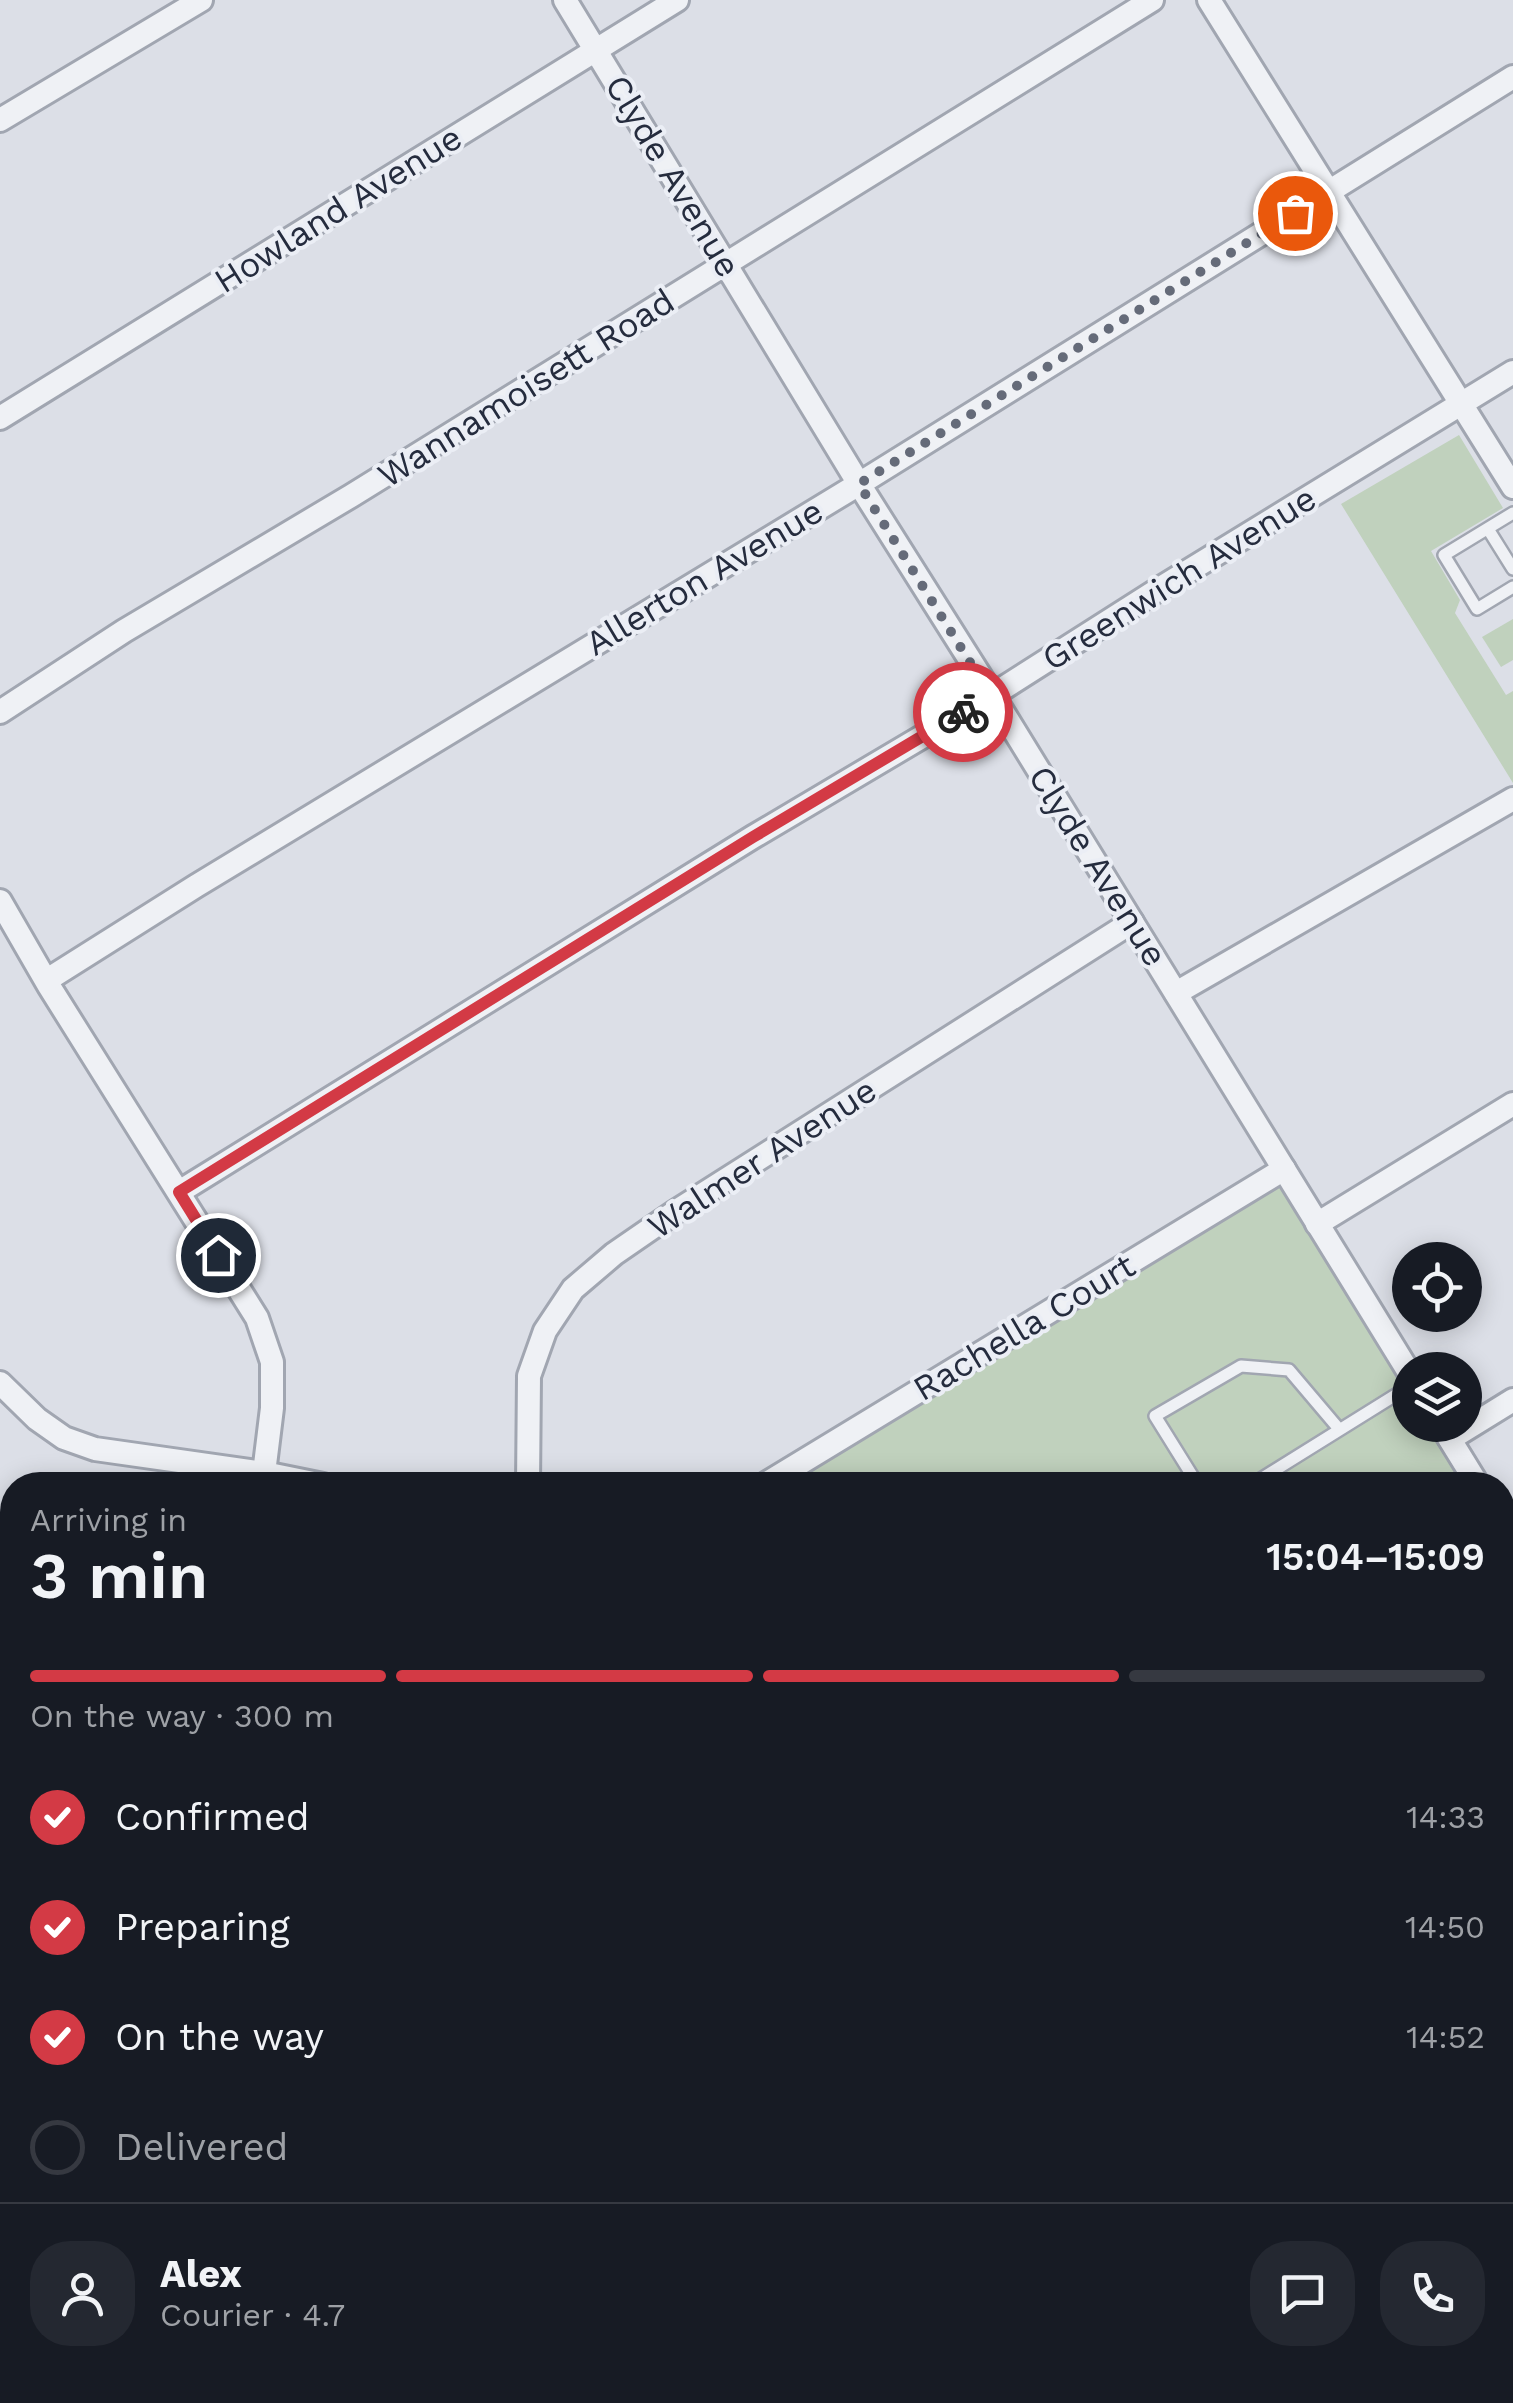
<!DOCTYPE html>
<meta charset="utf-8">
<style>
body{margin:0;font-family:"Work Sans",sans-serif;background:#242831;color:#f1f3f6;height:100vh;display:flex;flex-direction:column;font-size:38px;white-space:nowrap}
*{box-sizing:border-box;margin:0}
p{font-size:32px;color:#9ea1a6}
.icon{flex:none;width:55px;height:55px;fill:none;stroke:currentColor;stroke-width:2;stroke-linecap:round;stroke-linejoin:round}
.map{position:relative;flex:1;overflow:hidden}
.side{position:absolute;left:0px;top:1472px;width:1515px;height:932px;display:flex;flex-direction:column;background:#171b24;border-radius:40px 40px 0 0;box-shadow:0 5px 25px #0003}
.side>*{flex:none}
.fabs{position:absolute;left:1392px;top:1242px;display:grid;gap:20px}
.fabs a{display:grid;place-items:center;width:90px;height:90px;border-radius:50%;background:#171b24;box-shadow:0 5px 25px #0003;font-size:50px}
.pin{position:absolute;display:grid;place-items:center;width:85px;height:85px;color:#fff;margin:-42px;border:5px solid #fff;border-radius:50%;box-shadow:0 2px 10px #0007}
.courier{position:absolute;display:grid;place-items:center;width:100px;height:100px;margin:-50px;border:8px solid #d33a45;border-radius:50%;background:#fff;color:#222;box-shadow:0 2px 12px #0007}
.headline em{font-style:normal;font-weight:600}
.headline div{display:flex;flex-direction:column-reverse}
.headline{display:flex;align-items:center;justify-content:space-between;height:170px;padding:0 30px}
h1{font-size:65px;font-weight:600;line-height:75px}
.bar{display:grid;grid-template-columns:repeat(4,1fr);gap:15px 10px;align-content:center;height:120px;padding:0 30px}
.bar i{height:12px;border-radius:8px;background:#363941}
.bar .current{background:#d33a45}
.bar p{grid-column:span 4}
.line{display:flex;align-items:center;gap:25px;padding:0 30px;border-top:2px solid #363941}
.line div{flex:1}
.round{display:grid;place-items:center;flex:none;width:105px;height:105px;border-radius:40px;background:#242831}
ol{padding:0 30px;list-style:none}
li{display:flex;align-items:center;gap:30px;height:110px}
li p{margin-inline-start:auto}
li .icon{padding:10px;border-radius:50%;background:#d33a45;color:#fff;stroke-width:4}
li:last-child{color:#9ea1a6}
li i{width:55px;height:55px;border:5px solid #363941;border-radius:50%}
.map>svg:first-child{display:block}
</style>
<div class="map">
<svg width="1513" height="2403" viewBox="0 0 1513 2403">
<rect width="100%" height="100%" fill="#dcdfe7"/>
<!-- green -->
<g fill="#c0d1bd">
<polygon points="1459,435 1503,508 1431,551 1460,600 1455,613 1506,695 1513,691 1513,783 1341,504"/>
<polygon points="1513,619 1513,660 1501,667 1482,637"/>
<polygon points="1284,1167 1410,1372 1410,1425 1443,1425 1477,1485 783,1485"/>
<polygon points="1502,1528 1513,1546 1513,1916 1503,1926"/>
<polygon points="0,1540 12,1542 12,2038 0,2026"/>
<polygon points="0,2246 12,2263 12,2392 103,2393 109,2403 0,2403"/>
<polygon points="161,2393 289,2393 300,2403 168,2403"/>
<polygon points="384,2393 751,2393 742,2403 394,2403"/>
</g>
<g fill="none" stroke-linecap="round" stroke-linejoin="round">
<defs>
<g id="service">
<polyline points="1513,513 1444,555 1477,609 1513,587"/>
<polyline points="1488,529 1513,569"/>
<polyline points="1198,1485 1155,1416 1241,1366 1289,1370 1339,1429"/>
<polyline points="1251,1485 1410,1386"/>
</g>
<g id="minor">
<polyline points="565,0 859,484 996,701 1410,1374"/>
<polyline points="1209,0 1513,487"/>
<polyline points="0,120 201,0"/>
<polyline points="0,418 677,0"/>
<polyline points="0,712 124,631 351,496 1152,0"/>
<polyline points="0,901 49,986 257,1318 272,1362 272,1408 264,1473"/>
<polyline points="47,980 196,886 859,484 1513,77"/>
<polyline points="1176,993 1513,799"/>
<polyline points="179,1192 753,837 991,696 1159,589 1513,372"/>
<polyline points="1317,1224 1513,1104"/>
<polyline points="0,1383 37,1419 64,1438 95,1449 264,1473 323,1485"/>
<polyline points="1441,1425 1478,1485"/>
<polyline points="1450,1439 1513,1400"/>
<polyline points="528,1485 529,1376 545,1331 573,1289 614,1254 675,1212 1132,922"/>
<polyline points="764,1485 1284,1169"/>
<polyline points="1502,1525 1513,1542"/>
<polyline points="1502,2159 1513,2153"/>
<polyline points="1401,2392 1407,2403"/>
<polyline points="1047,2403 1067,2392"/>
</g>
<g id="motorway">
<polyline points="0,2061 12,2074"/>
<polyline points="0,2187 12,2204"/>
<polyline points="141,2392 148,2403"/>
<polyline points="330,2392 340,2403"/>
</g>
</defs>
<!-- service casing -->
<use href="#service" stroke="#a1a6b1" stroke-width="16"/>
<!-- minor casing -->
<use href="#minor" stroke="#a1a6b1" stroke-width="28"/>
<!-- motorway casing -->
<use href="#motorway" stroke="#838b9e" stroke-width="48"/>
<!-- service -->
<use href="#service" stroke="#eff1f5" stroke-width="11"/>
<!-- minor -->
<use href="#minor" stroke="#eff1f5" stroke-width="22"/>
<!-- motorway -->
<use href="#motorway" stroke="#fff" stroke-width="42"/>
</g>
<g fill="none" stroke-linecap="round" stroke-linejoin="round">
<!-- done -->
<polyline stroke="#656b79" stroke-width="10" stroke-dasharray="0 18" points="963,712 991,696 859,484 1295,213"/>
<!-- route -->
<polyline stroke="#d33a45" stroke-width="12" points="218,1255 179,1192 753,837 963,712"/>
</g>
<g text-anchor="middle" stroke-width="8" stroke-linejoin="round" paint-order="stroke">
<!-- street labels -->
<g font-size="35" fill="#252c3e" stroke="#ebeef5">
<text transform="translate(673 176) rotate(59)" y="12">Clyde Avenue</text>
<text transform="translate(338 209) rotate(-32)" y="12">Howland Avenue</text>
<text transform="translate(526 388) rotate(-32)" y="12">Wannamoisett Road</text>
<text transform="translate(704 577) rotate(-31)" y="12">Allerton Avenue</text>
<text transform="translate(1179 578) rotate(-32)" y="12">Greenwich Avenue</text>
<text transform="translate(1098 866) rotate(58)" y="12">Clyde Avenue</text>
<text transform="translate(762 1158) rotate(-33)" y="12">Walmer Avenue</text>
<text transform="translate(1024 1327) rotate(-31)" y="12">Rachella Court</text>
</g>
</g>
</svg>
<div class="fabs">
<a><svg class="icon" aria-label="locate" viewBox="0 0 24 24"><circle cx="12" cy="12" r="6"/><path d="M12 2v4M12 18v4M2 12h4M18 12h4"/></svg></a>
<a><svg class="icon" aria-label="layers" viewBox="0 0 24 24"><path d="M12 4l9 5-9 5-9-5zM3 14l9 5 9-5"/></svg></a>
</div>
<div class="pin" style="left:1295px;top:213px;background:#ea580c"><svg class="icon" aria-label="bag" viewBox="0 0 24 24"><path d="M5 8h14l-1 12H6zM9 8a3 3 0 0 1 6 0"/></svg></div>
<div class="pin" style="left:218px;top:1255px;background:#1f2937"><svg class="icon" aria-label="home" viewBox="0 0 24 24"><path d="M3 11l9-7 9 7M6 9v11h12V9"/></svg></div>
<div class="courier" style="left:963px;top:712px"><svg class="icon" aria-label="bike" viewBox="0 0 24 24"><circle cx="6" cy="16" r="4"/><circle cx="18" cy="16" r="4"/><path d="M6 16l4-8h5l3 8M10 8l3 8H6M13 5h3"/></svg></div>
<section class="side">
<div class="headline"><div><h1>3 min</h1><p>Arriving in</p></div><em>15:04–15:09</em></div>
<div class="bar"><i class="current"></i><i class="current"></i><i class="current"></i><i></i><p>On the way · 300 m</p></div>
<ol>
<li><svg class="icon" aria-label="check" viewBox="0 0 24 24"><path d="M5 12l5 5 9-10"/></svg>Confirmed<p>14:33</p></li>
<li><svg class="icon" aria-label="check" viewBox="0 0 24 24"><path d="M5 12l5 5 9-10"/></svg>Preparing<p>14:50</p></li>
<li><svg class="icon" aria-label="check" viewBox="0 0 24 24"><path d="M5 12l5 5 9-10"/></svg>On the way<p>14:52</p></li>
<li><i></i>Delivered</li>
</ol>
<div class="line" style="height:180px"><a class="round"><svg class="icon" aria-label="person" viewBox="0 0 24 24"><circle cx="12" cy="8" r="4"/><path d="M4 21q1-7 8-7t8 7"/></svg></a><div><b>Alex</b><p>Courier · 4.7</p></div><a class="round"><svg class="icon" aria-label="chat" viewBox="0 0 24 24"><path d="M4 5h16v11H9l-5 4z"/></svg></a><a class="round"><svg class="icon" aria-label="phone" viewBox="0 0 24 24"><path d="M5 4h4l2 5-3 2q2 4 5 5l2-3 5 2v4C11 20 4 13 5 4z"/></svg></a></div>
</section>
</div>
